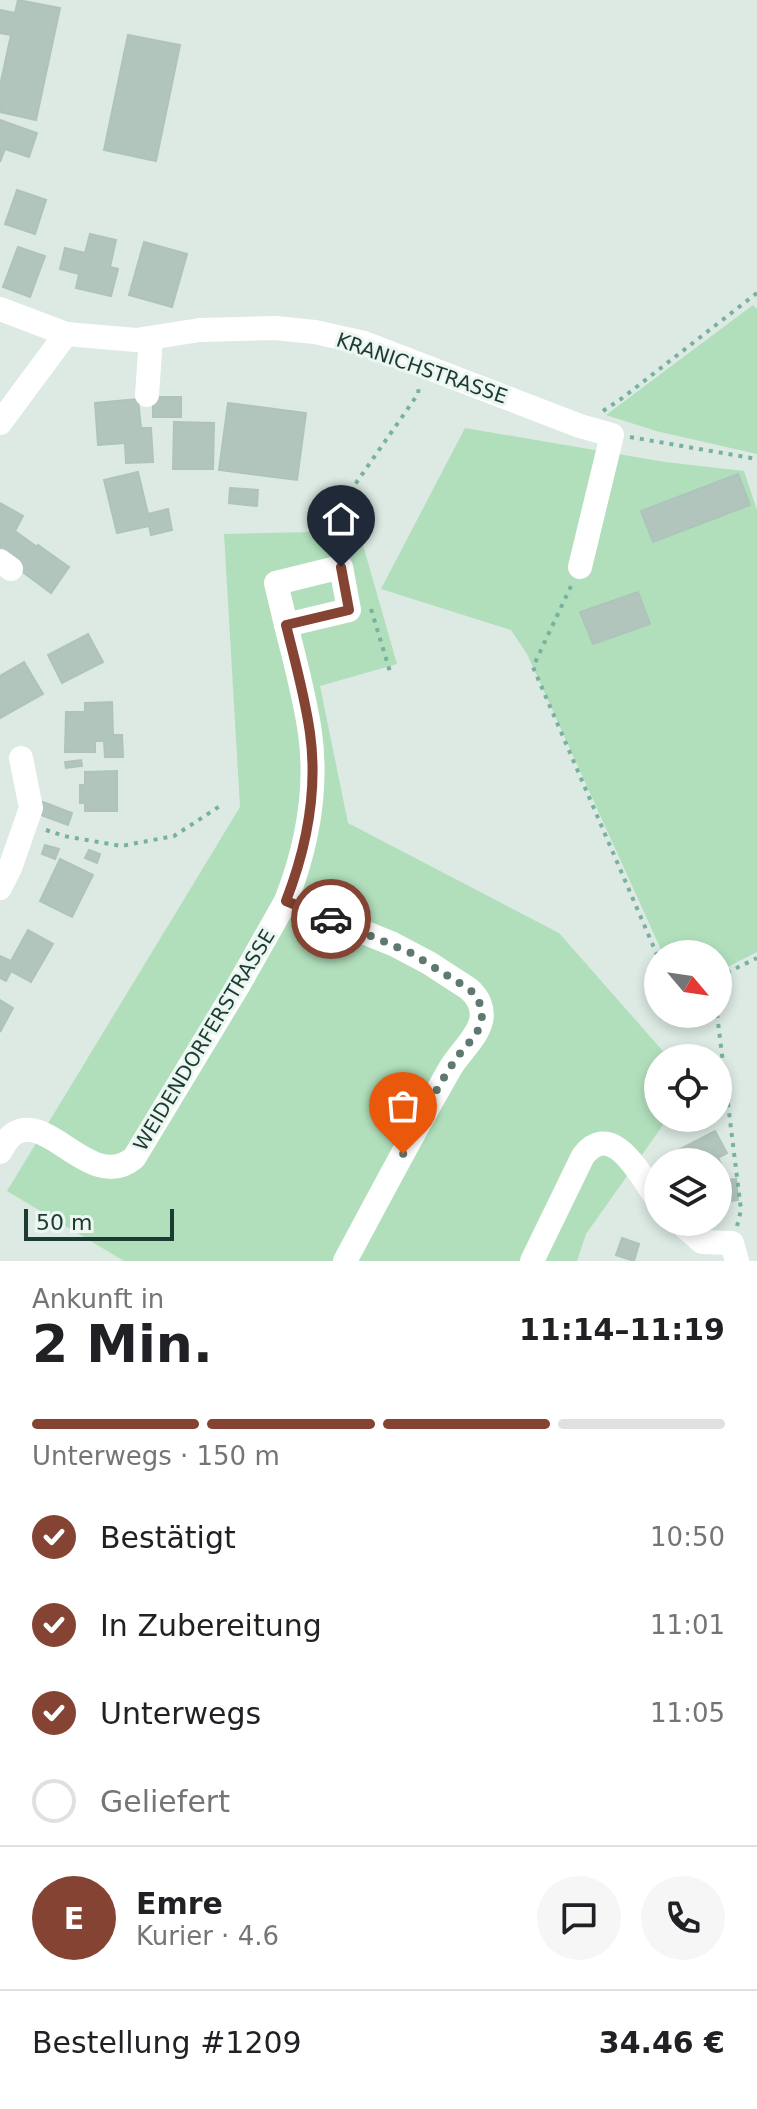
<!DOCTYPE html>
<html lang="de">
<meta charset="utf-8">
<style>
body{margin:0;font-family:"DejaVu Sans",sans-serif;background:#f6f6f6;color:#202124;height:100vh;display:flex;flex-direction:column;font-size:30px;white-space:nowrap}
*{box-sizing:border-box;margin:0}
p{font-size:26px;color:#757577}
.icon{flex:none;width:44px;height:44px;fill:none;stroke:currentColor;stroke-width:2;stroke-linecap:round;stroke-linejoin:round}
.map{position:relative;height:1261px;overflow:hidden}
.side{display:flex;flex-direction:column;background:#fff;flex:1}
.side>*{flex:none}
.needle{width:52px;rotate:119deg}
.tools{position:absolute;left:644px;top:940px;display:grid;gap:16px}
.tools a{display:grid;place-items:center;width:88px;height:88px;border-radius:50%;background:#fff;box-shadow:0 4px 12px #0003;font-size:40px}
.scale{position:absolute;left:24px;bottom:20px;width:150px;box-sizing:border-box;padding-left:8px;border:4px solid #1c3b32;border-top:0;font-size:22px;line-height:28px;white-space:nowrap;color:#1c3b32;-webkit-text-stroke:6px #ecf7f1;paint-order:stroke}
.pin{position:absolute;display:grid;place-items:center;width:68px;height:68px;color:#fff;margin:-82px -34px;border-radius:50% 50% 50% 0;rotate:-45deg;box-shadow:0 0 8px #0007}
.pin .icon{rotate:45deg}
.courier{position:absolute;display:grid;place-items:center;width:80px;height:80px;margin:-40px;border:6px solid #844333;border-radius:50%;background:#fff;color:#222;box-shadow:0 2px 10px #0007}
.headline em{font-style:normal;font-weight:600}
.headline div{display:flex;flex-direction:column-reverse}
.headline{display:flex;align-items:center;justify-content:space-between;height:136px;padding:0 32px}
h1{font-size:52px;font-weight:600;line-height:60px}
.bar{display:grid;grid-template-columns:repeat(4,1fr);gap:12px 8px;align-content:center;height:96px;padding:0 32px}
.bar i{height:10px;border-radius:6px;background:#e0e0e0}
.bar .active{background:#844333}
.bar p{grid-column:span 4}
.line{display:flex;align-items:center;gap:20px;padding:0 32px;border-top:2px solid #e0e0e0}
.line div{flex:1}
.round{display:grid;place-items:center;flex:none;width:84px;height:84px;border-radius:42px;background:#f6f6f6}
ol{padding:0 32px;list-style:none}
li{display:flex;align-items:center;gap:24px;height:88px}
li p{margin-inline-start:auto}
li .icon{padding:8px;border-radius:50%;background:#844333;color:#fff;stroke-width:4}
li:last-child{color:#757577}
li i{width:44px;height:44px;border:4px solid #e0e0e0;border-radius:50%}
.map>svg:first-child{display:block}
</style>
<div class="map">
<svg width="757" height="1261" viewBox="0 0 757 1261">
<rect width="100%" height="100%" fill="#dceae3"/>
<!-- green -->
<g fill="#b1dfbc">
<polygon points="753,305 757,309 757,454 656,431 606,415"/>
<polygon points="465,428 665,462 744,471 757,510 757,952 718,972 718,954 663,954 527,654 511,630 381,589"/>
<polygon points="359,531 397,664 320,686 348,823 559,933 669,1058 658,1058 658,1118 668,1118 586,1234 577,1261 124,1261 7,1191 240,807 224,534"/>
</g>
<!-- building -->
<g fill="#b1c5bc" stroke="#aec4ba" stroke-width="2">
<polygon points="18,0 60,8 36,120 0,112 0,86 11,35 0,33 0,10 15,13"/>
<polygon points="128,35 180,45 156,161 104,150"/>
<polygon points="0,120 37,133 29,157 5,149 0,162"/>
<polygon points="17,190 46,200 35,234 5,224"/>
<polygon points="90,234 116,240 110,267 118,269 111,296 76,288 79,274 60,269 65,248 85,253"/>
<polygon points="144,242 187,254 172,307 129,295"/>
<polygon points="18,247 45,256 30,297 3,287"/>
<rect x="153" y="397" width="28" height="20"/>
<polygon points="138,399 141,428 151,428 153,462 126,463 125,443 98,445 95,403"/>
<polygon points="228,403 306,413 297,480 219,470"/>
<polygon points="174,422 214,423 213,469 173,469"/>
<polygon points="138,472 148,514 168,509 172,530 151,535 149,526 117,533 104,480"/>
<polygon points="738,474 750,505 653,542 641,511"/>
<polygon points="230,488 258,490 257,506 229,503"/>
<polygon points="0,503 23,516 15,531 37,547 38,545 69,567 51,593 20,570 23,565 3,551 0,555"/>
<polygon points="638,592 650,624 593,644 580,612"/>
<polygon points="88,634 103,662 62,683 48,655"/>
<polygon points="24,662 43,694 0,718 0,676"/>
<polygon points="112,702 113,735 122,735 123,757 105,757 104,741 95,741 95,752 65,752 66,712 85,712 85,703"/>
<polygon points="81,760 82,766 66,768 65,762"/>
<polygon points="117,771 117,811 85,811 85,803 80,803 80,785 85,785 85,772"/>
<polygon points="43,802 72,813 68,825 38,814"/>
<polygon points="45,845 59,849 55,859 42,854"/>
<polygon points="89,850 100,854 97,863 85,858"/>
<polygon points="60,859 93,875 72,917 40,901"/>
<polygon points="28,930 53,944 31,982 11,971 6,981 0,978 0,956 11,961"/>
<polygon points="0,1000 13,1008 0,1032"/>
<polygon points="715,1131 727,1153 718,1158 729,1180 736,1179 738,1200 718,1203 718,1162 665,1162 663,1158"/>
<polygon points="622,1238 639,1244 634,1261 616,1255"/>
</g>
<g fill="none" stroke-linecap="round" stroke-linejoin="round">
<!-- path -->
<g stroke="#78b29e" stroke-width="4" stroke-dasharray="4 6" stroke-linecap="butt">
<polyline points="603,411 621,399 757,293"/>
<polyline points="630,437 757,459"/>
<polyline points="354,550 349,534 347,496 418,394 419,386"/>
<polyline points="571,586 533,667 658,957"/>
<polyline points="371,609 391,675"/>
<polyline points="46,830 64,836 121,846 174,836 220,806"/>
<polyline points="718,977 757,958"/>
<polyline points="717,1014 741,1210 737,1226"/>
</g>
<!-- minor -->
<g stroke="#fff" stroke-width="24">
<polyline points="0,309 66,334 136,340 200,330 275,328 315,332 364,343 580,426 612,435 580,567"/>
<polyline points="147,395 151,338"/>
<polyline points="0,423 66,334"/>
<polyline points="0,561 11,569"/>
<polygon points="341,567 349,610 286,625 276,583"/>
<polyline points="0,888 10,868 31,808 21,758"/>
<path d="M286 901C307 847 318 791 310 733 305 697 295 661 286 625"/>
<path d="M0 1152C4 1145 8 1137 15 1133 50 1113 92 1193 134 1158L238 986 286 901 393 944 429 963 469 989C478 997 484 1008 481 1021 477 1038 460 1052 451 1067 414 1131 380 1196 345 1261"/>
<polyline points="679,1222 702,1242 732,1243 737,1261"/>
<path d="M532 1261 583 1156C613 1117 642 1179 658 1200"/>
</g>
</g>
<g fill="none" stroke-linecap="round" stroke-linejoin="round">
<!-- done -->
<path stroke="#5f7870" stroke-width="8" stroke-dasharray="0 14.4" d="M331 919 411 953 469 989C479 998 484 1009 481 1023 477 1037 464 1047 456 1059 435 1089 420 1123 403 1154"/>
<!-- route -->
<path stroke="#844333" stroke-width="10" d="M331 919 286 901C307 847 318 791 310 733 305 697 295 661 286 625L349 610 341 567"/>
</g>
<g text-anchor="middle" stroke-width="6" stroke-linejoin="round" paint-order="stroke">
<!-- street labels -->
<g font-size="20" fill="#1c3b32" stroke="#ecf7f1">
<text transform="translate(422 368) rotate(19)" y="7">KRANICHSTRASSE</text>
<text transform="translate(204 1040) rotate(-59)" y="7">WEIDENDORFERSTRASSE</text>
</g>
</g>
</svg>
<div class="tools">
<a><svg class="needle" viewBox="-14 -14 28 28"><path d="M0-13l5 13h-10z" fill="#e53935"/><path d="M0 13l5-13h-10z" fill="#757577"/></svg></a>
<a><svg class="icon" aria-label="locate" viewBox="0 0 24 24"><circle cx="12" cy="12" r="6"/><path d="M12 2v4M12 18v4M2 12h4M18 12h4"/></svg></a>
<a><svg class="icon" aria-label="layers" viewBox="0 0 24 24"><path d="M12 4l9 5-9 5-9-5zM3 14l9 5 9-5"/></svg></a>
</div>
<div class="scale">50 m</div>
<div class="pin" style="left:403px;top:1154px;background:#ea580c"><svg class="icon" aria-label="bag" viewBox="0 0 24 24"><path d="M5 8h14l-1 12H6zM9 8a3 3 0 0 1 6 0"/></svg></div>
<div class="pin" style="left:341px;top:567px;background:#1f2937"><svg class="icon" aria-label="home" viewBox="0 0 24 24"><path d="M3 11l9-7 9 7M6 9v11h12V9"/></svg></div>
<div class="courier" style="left:331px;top:919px"><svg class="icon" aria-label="car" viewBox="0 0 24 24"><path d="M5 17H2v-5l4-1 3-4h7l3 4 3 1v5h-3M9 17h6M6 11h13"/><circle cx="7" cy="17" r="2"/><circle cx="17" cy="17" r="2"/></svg></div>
</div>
<section class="side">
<div class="headline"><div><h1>2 Min.</h1><p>Ankunft in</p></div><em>11:14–11:19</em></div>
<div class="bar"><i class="active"></i><i class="active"></i><i class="active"></i><i></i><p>Unterwegs · 150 m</p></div>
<ol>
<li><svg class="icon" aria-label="check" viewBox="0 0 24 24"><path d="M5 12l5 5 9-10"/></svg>Bestätigt<p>10:50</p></li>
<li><svg class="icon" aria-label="check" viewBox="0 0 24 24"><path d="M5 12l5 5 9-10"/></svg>In Zubereitung<p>11:01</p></li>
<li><svg class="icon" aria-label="check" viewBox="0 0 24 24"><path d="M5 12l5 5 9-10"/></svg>Unterwegs<p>11:05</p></li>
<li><i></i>Geliefert</li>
</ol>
<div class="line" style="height:144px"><b class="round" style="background:#844333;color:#fff">E</b><div><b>Emre</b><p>Kurier · 4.6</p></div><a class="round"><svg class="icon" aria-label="chat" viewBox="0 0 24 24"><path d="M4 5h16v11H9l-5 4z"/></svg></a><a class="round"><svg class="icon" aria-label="phone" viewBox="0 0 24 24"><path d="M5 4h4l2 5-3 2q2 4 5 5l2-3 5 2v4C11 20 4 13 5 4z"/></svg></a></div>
<div class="line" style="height:104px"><div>Bestellung #1209</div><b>34.46 €</b></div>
</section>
